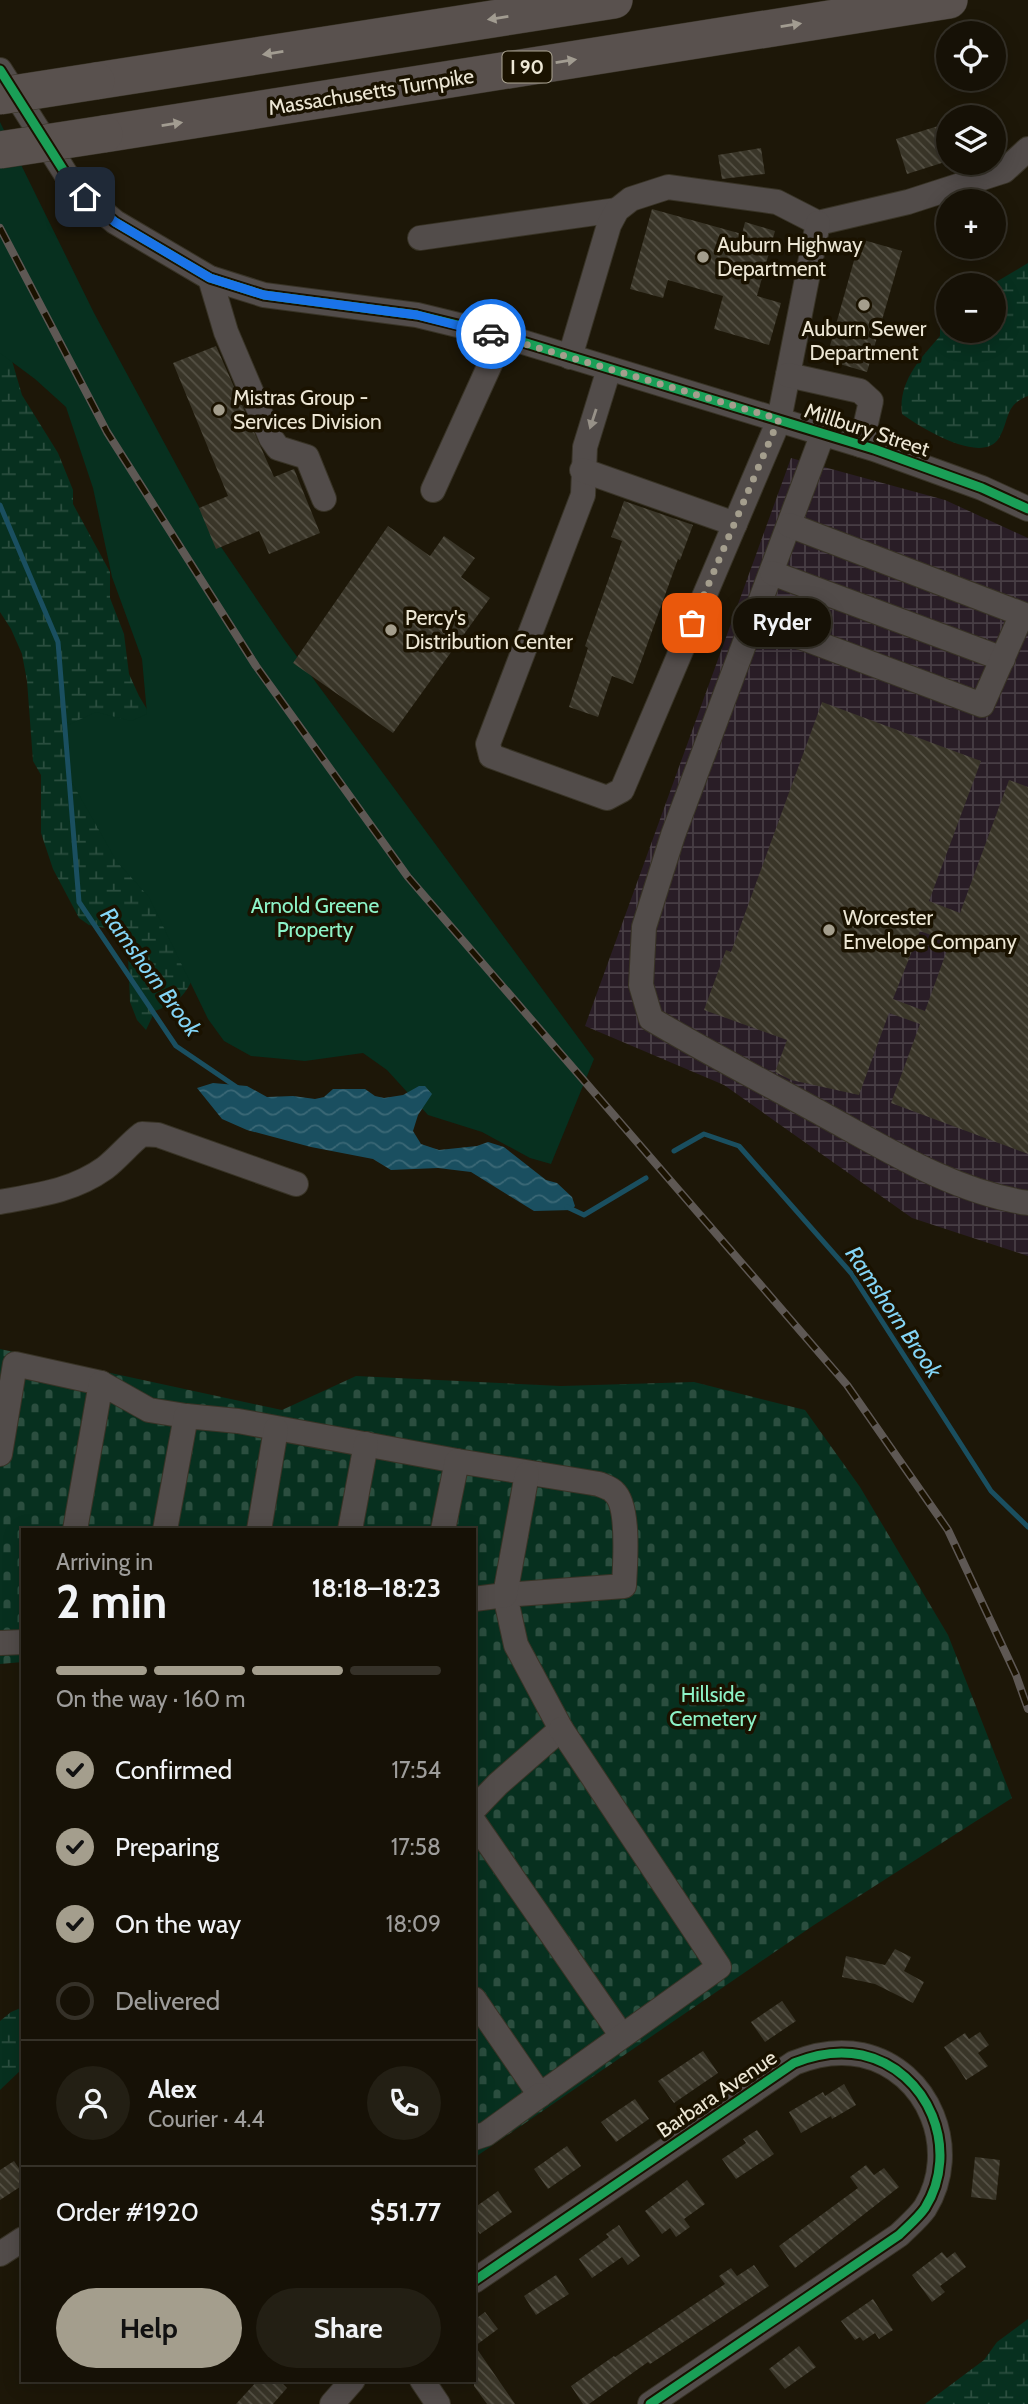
<!DOCTYPE html>
<meta charset="utf-8">
<style>
body{margin:0;font-family:Cabin,sans-serif;background:#231f14;color:#f1f3f6;height:100vh;display:flex;flex-direction:column;font-size:26px;white-space:nowrap}
*{box-sizing:border-box;margin:0}
p{font-size:23px;color:#9e9d9b}
.icon{flex:none;width:38px;height:38px;fill:none;stroke:currentColor;stroke-width:2;stroke-linecap:round;stroke-linejoin:round}
.map{position:relative;flex:1;overflow:hidden}
.side{position:absolute;left:21px;top:1528px;width:455px;height:854px;display:flex;flex-direction:column;background:#161106;border-radius:0px;box-shadow:0 4px 18px #0003,0 0 0 2px #353128}
.side>*{flex:none}
.fabs{position:absolute;left:936px;top:21px;display:grid;gap:14px}
.fabs a{display:grid;place-items:center;width:70px;height:70px;border-radius:50%;background:#161106;box-shadow:0 4px 18px #0003,0 0 0 2px #353128;font-size:35px}
.pin{position:absolute;display:grid;place-items:center;width:60px;height:60px;color:#fff;margin:-30px;border-radius:14px;box-shadow:0 4px 10px #0006}
.courier{position:absolute;display:grid;place-items:center;width:70px;height:70px;margin:-35px;border:5px solid #1a73e8;border-radius:50%;background:#fff;color:#222;box-shadow:0 2px 9px #0007}
.bubble{position:absolute;height:49px;border-radius:24px;background:#161106;box-shadow:0 4px 18px #0003,0 0 0 2px #353128;font-size:23px;font-weight:800;line-height:49px;text-align:center}
.headline em{font-style:normal;font-weight:800}
.headline div{display:flex;flex-direction:column-reverse}
.headline{display:flex;align-items:center;justify-content:space-between;height:119px;padding:0 35px}
h1{font-size:46px;font-weight:800;line-height:52px}
.bar{display:grid;grid-template-columns:repeat(4,1fr);gap:10px 7px;align-content:center;height:84px;padding:0 35px}
.bar i{height:9px;border-radius:5px;background:#353128}
.bar .active{background:#a49e8d}
.bar p{grid-column:span 4}
.line{display:flex;align-items:center;gap:18px;padding:0 35px;border-top:2px solid #353128}
.line div{flex:1}
.round{display:grid;place-items:center;flex:none;width:74px;height:74px;border-radius:37px;background:#231f14}
ol{padding:0 35px;list-style:none}
li{display:flex;align-items:center;gap:21px;height:77px}
li p{margin-inline-start:auto}
li .icon{padding:7px;border-radius:50%;background:#a49e8d;color:#111;stroke-width:4}
li:last-child{color:#9e9d9b}
li i{width:38px;height:38px;border:4px solid #353128;border-radius:50%}
.cta{display:flex;gap:14px;margin-top:auto;padding:14px 35px}
.cta a{flex:1;height:80px;border-radius:42px;background:#a49e8d;color:#111;font-size:28px;font-weight:800;line-height:80px;text-align:center}
.cta a+a{background:#231f14;color:#f1f3f6}
.map>svg:first-child{display:block}
</style>
<div class="map">
<svg width="1028" height="2404" viewBox="0 0 1028 2404">
<defs>
<pattern id="industrial-grid" width="8" height="8" patternUnits="userSpaceOnUse" patternTransform="scale(1.75)"><rect width="8" height="8" fill="#291d26"/><path d="M0 4h8M4 0v8" fill="none" stroke="#483e45"/></pattern>
<pattern id="wetland-marsh" width="20" height="14" patternUnits="userSpaceOnUse" patternTransform="scale(1.75)"><rect width="20" height="14" fill="#07301f"/><path d="M1 5h8M5 5V1M11 12h8M15 12V8" fill="none" stroke="#2b4e3f"/></pattern>
<pattern id="cemetery-stones" width="16" height="16" patternUnits="userSpaceOnUse" patternTransform="scale(1.75)"><rect width="16" height="16" fill="#07301f"/><path d="M2 7V4a2 2 0 0 1 4 0v3zM10 15v-3a2 2 0 0 1 4 0v3z" fill="#2b4e3f"/></pattern>
<pattern id="water-waves" width="16" height="10" patternUnits="userSpaceOnUse" patternTransform="scale(1.75)"><rect width="16" height="10" fill="#1a4f60"/><path d="M0 5q4-4 8 0t8 0" fill="none" stroke="#3b6876"/></pattern>
<pattern id="building-back-hatch" width="6" height="6" patternUnits="userSpaceOnUse" patternTransform="scale(1.75)"><rect width="6" height="6" fill="#393528"/><path d="M-1 5l2 2M0 0l6 6M5-1l2 2" fill="none" stroke="#565246"/></pattern>
</defs>
<rect width="100%" height="100%" fill="#1d1708"/>
<!-- industrial -->
<polygon fill="url(#industrial-grid)" points="791,458 945,500 1028,538 1028,1256 912,1218 724,1085 585,1026"/>
<!-- wetland -->
<g fill="url(#wetland-marsh)">
<path d="M1028 263V396C1004 405 1010 420 999 438 982 466 920 427 902 414 898 382 920 359 940 336V328L948 320V331H994V285H991Z"/>
<path d="M0 327 3 330 22 395 58 453 73 490V504L110 572V598L124 634 129 674 139 696 157 726 191 982C182 1000 173 1004 155 1011L146 1030 137 1020 130 1002 128 956 125 942 111 929 89 925 79 918 53 869 41 833V775L33 761 27 681 22 654 11 629 0 612Z"/>
<polygon points="23,2007 23,2068 0,2090 0,2021 11,2012"/>
<polygon points="1028,2319 1028,2404 925,2404 984,2360 997,2342"/>
</g>
<!-- cemetery -->
<polygon fill="url(#cemetery-stones)" points="0,1349 282,1410 356,1376 561,1386 694,1382 805,1410 860,1487 948,1635 1012,1798 814,1925 474,2158 474,1530 23,1530 23,1662 0,1664"/>
<!-- park -->
<polygon fill="#07301f" points="0,122 94,313 219,544 284,639 594,1059 551,1164 530,1158 482,1132 428,1115 387,1070 363,1053 305,1061 251,1056 224,1041 208,1019 149,897 117,862 70,779 64,746 68,725 96,712 131,721 147,714 142,659 112,577 93,488 66,407 35,379 0,353"/>
<!-- water -->
<polygon fill="url(#water-waves)" points="213,1083 247,1086 267,1097 293,1096 315,1099 324,1097 333,1089 365,1089 375,1096 384,1098 403,1095 419,1086 425,1086 432,1094 418,1115 413,1131 421,1144 439,1150 477,1146 488,1142 504,1147 546,1180 557,1183 572,1197 575,1206 572,1210 534,1211 471,1172 438,1168 391,1170 373,1159 311,1147 247,1130 222,1119 197,1088"/>
<g fill="none" stroke-linecap="round" stroke-linejoin="round">
<!-- stream -->
<g stroke="#1a4f60" stroke-width="5">
<polyline points="0,505 58,642 79,902 176,1046 238,1088"/>
<polyline points="674,1151 704,1134 739,1146 851,1273 991,1491 1028,1527"/>
<polyline points="567,1207 584,1215 646,1178"/>
</g>
</g>
<!-- building -->
<g fill="url(#building-back-hatch)" fill-rule="evenodd">
<polygon points="948,123 948,161 907,174 896,139"/>
<polygon points="761,148 765,174 722,179 718,155"/>
<polygon points="652,209 742,234 745,222 775,231 757,296 781,303 769,345 714,329 723,296 668,280 663,298 630,289"/>
<polygon points="860,239 902,251 867,372 826,360"/>
<polygon points="216,346 274,477 294,469 320,533 269,554 259,531 216,549 199,508 228,496 173,363"/>
<polygon points="624,501 693,525 680,560 678,559 633,684 612,676 598,717 569,707 588,648 585,646 622,541 611,537"/>
<polygon points="388,526 430,556 444,536 475,558 461,577 490,598 393,733 293,663"/>
<path d="M822 702 981 761 929 901 960 913 1009 780 1028 787V1154L891 1103 920 1024 889 1013 859 1095 791 1080 775 1072 787 1040 704 1010 726 950 731 952ZM920 931 950 942 925 1011 893 999Z"/>
<polygon points="895,1949 911,1957 904,1971 924,1982 913,2003 875,1984 842,1977 846,1956 885,1965"/>
<polygon points="782,2001 796,2021 765,2042 751,2022"/>
<polygon points="980,2032 989,2045 978,2053 988,2066 966,2080 944,2047 965,2033 969,2039"/>
<polygon points="703,2051 718,2073 674,2103 658,2081"/>
<polygon points="844,2084 856,2105 832,2119 831,2116 801,2133 789,2112 823,2092 825,2096"/>
<polygon points="635,2099 649,2119 616,2142 601,2122"/>
<polygon points="757,2130 774,2154 736,2179 722,2159 746,2143 743,2139"/>
<polygon points="567,2146 581,2166 548,2189 534,2169"/>
<polygon points="975,2157 1000,2160 996,2200 971,2197"/>
<polygon points="14,2161 23,2174 23,2185 0,2200 0,2170"/>
<polygon points="866,2165 874,2175 884,2168 899,2187 795,2268 779,2246 858,2188 850,2177"/>
<polygon points="687,2180 705,2204 684,2219 690,2227 676,2237 670,2228 662,2234 645,2211"/>
<polygon points="498,2191 512,2212 480,2234 474,2225 474,2208"/>
<polygon points="619,2225 640,2256 628,2265 622,2257 592,2278 579,2259 609,2237 606,2234"/>
<polygon points="942,2252 947,2258 955,2252 966,2267 940,2286 945,2292 932,2302 912,2275"/>
<polygon points="754,2265 769,2286 650,2364 648,2362 589,2404 583,2404 571,2386 614,2356 615,2357 725,2284 719,2276 731,2268 737,2276"/>
<polygon points="556,2275 569,2294 536,2315 524,2296"/>
<polygon points="873,2299 893,2330 879,2339 875,2333 863,2341 860,2337 855,2340 841,2321"/>
<polygon points="485,2312 498,2329 475,2346 515,2404 487,2404 474,2386 474,2320"/>
<polygon points="799,2346 816,2367 785,2389 769,2369"/>
<polygon points="258,2380 279,2380 287,2388 273,2404 236,2404"/>
</g>
<g fill="none" stroke-linecap="round" stroke-linejoin="round">
<defs>
<g id="minor">
<polyline points="0,70 69,179 85,197 115,222 210,278 264,295 417,315 503,336 874,449 982,488 1028,509"/>
<polyline points="420,238 617,210"/>
<polyline points="210,278 226,332 271,438 278,448 307,457 324,499"/>
<polyline points="570,357 609,225 617,210 631,199 668,187 777,202 818,223 908,202 1004,171 1028,149"/>
<polyline points="609,369 585,447 583,495 488,744 491,756 607,798 622,790 779,420 818,223"/>
<polyline points="788,375 860,391 871,401 861,445"/>
<path d="M823 433 673 835 644 927 641 985 651 1019C708 1053 766 1083 824 1115 888 1150 954 1192 1028 1203"/>
<polyline points="582,470 735,524"/>
<polyline points="433,490 503,336"/>
<polyline points="772,573 1003,659"/>
<polyline points="755,620 982,705 1022,614 789,525"/>
<path d="M0 1202C38 1195 73 1191 105 1168 118 1158 129 1144 142 1134L158 1135 296 1184"/>
<polyline points="0,1454 15,1364 101,1383"/>
<polyline points="75,1530 101,1383 149,1410 186,1416"/>
<polyline points="165,1530 186,1416 238,1421 457,1461"/>
<polyline points="259,1530 276,1429"/>
<polyline points="350,1530 366,1444"/>
<path d="M443 1530 457 1461 599 1484C603 1486 611 1488 614 1492 630 1506 625 1565 624 1586L505 1595 516 1645 561 1729 498 1784 474 1809"/>
<polyline points="474,1599 505,1595 527,1474"/>
<polyline points="0,1643 23,1642"/>
<polyline points="474,1822 622,2036"/>
<polyline points="474,1999 540,2095 719,1967 561,1729"/>
<polyline points="474,2138 486,2134 540,2095"/>
<polyline points="0,2254 23,2239"/>
<path d="M474 2281 794 2063C816 2054 838 2050 862 2055 929 2070 961 2150 925 2208 918 2218 908 2226 899 2235L650 2404"/>
<polyline points="422,2380 438,2404"/>
<polyline points="332,2404 353,2380"/>
</g>
<g id="highway">
<polyline points="96,81 614,0"/>
<polyline points="104,134 949,0"/>
</g>
</defs>
<!-- minor casing -->
<use href="#minor" stroke="#383326" stroke-width="26"/>
<!-- highway casing -->
<use href="#highway" stroke="#383326" stroke-width="38"/>
<!-- minor -->
<use href="#minor" stroke="#524c4a" stroke-width="24"/>
<!-- highway -->
<use href="#highway" stroke="#59514e" stroke-width="37"/>
<defs>
<polyline id="rail" points="0,228 107,432 256,666 408,877 847,1385 948,1530 1016,1675 1028,1709"/>
</defs>
<!-- rail casing -->
<use href="#rail" stroke="#5e5854" stroke-width="8"/>
<!-- rail -->
<use href="#rail" stroke="#1a1200" stroke-width="5" stroke-dasharray="16" stroke-linecap="butt"/>
<defs>
<g id="highway-bridge">
<polyline points="0,96 96,81"/>
<polyline points="0,150 104,134"/>
</g>
</defs>
<!-- highway-bridge casing -->
<use href="#highway-bridge" stroke="#383326" stroke-width="38" stroke-linecap="butt"/>
<!-- highway-bridge -->
<use href="#highway-bridge" stroke="#59514e" stroke-width="37"/>
<defs>
<g id="cycleway">
<polyline points="0,70 69,179 85,197 115,222 210,278 264,295 417,315 503,336 874,449 982,488 1028,509"/>
<path d="M474 2281 794 2063C816 2054 838 2050 862 2055 929 2070 961 2150 925 2208 918 2218 908 2226 899 2235L650 2404"/>
</g>
</defs>
<!-- cycleway casing -->
<use href="#cycleway" stroke="#1a1200" stroke-width="13"/>
<!-- cycleway -->
<use href="#cycleway" stroke="#1a9f57" stroke-width="9"/>
</g>
<!-- one-way arrows -->
<defs><path id="oneway-solid" d="M-6-.8H1V-3.2L6.5 0L1 3.2V.8H-6Z" transform="scale(1.75)"/></defs>
<g fill="#a29c91">
<use href="#oneway-solid" transform="translate(498 18) rotate(171)"/>
<use href="#oneway-solid" transform="translate(791 25) rotate(-9)"/>
<use href="#oneway-solid" transform="translate(273 53) rotate(171)"/>
<use href="#oneway-solid" transform="translate(566 61) rotate(-9)"/>
<use href="#oneway-solid" transform="translate(172 124) rotate(-9)"/>
</g>
<use fill="#979188" href="#oneway-solid" transform="translate(593 419) rotate(108)"/>
<g fill="none" stroke-linecap="round" stroke-linejoin="round">
<!-- done -->
<polyline stroke="#a49e8d" stroke-width="7" stroke-dasharray="0 12.6" points="491,334 779,419 692,623"/>
<!-- route -->
<polyline stroke="#1a73e8" stroke-width="9" points="85,197 115,222 210,278 264,295 417,315 491,334"/>
</g>
<!-- markers -->
<g fill="#a49e8d" stroke="#1a1200" stroke-width="2.5">
<circle cx="703" cy="257" r="7"/>
<circle cx="864" cy="305" r="7"/>
<circle cx="219" cy="410" r="7"/>
<circle cx="391" cy="630" r="7"/>
<circle cx="829" cy="930" r="7"/>
</g>
<g text-anchor="middle" stroke-width="7" stroke-linejoin="round" paint-order="stroke">
<!-- shield labels -->
<rect fill="#1a1200" stroke="#ada694" stroke-width="2" x="502.5" y="51.5" width="49" height="31" rx="5"/>
<g font-size="19" font-weight="bold" fill="#ece6d4">
<text x="527" y="74">I 90</text>
</g>
<!-- street labels -->
<g font-size="21" fill="#ece6d4" stroke="#1a1200">
<text transform="translate(371 92) rotate(-9)" y="7">Massachusetts Turnpike</text>
<text transform="translate(867 430) rotate(18)" y="7">Millbury Street</text>
<text transform="translate(717 2094) rotate(-34)" y="7">Barbara Avenue</text>
</g>
<!-- poi labels -->
<g font-size="21" fill="#ece6d4" stroke="#1a1200" text-anchor="start">
<text x="717" y="252">Auburn Highway<tspan x="717" dy="24">Department</tspan></text>
<text x="864" y="336" text-anchor="middle">Auburn Sewer<tspan x="864" dy="24">Department</tspan></text>
<text x="233" y="405">Mistras Group -<tspan x="233" dy="24">Services Division</tspan></text>
<text x="405" y="625">Percy's<tspan x="405" dy="24">Distribution Center</tspan></text>
<text x="843" y="925">Worcester<tspan x="843" dy="24">Envelope Company</tspan></text>
</g>
<!-- park labels -->
<g font-size="21" fill="#8df3c7" stroke="#1a1200">
<text x="315" y="913">Arnold Greene<tspan x="315" dy="24">Property</tspan></text>
<text x="713" y="1702">Hillside<tspan x="713" dy="24">Cemetery</tspan></text>
</g>
<!-- water labels -->
<g font-size="23" font-style="italic" fill="#84d5f6" stroke="#1a1200">
<text transform="translate(151 972) rotate(54)" y="8">Ramshorn Brook</text>
<text transform="translate(894 1312) rotate(56)" y="8">Ramshorn Brook</text>
</g>
</g>
</svg>
<div class="fabs">
<a><svg class="icon" aria-label="locate" viewBox="0 0 24 24"><circle cx="12" cy="12" r="6"/><path d="M12 2v4M12 18v4M2 12h4M18 12h4"/></svg></a>
<a><svg class="icon" aria-label="layers" viewBox="0 0 24 24"><path d="M12 4l9 5-9 5-9-5zM3 14l9 5 9-5"/></svg></a>
<a>+</a>
<a>−</a>
</div>
<div class="pin" style="left:692px;top:623px;background:#ea580c"><svg class="icon" aria-label="bag" viewBox="0 0 24 24"><path d="M5 8h14l-1 12H6zM9 8a3 3 0 0 1 6 0"/></svg></div>
<div class="pin" style="left:85px;top:197px;background:#1f2937"><svg class="icon" aria-label="home" viewBox="0 0 24 24"><path d="M3 11l9-7 9 7M6 9v11h12V9"/></svg></div>
<div class="courier" style="left:491px;top:334px"><svg class="icon" aria-label="car" viewBox="0 0 24 24"><path d="M5 17H2v-5l4-1 3-4h7l3 4 3 1v5h-3M9 17h6M6 11h13"/><circle cx="7" cy="17" r="2"/><circle cx="17" cy="17" r="2"/></svg></div>
<div class="bubble" style="left:733px;top:598px;width:98px">Ryder</div>
<section class="side">
<div class="headline"><div><h1>2 min</h1><p>Arriving in</p></div><em>18:18–18:23</em></div>
<div class="bar"><i class="active"></i><i class="active"></i><i class="active"></i><i></i><p>On the way · 160 m</p></div>
<ol>
<li><svg class="icon" aria-label="check" viewBox="0 0 24 24"><path d="M5 12l5 5 9-10"/></svg>Confirmed<p>17:54</p></li>
<li><svg class="icon" aria-label="check" viewBox="0 0 24 24"><path d="M5 12l5 5 9-10"/></svg>Preparing<p>17:58</p></li>
<li><svg class="icon" aria-label="check" viewBox="0 0 24 24"><path d="M5 12l5 5 9-10"/></svg>On the way<p>18:09</p></li>
<li><i></i>Delivered</li>
</ol>
<div class="line" style="height:126px"><a class="round"><svg class="icon" aria-label="person" viewBox="0 0 24 24"><circle cx="12" cy="8" r="4"/><path d="M4 21q1-7 8-7t8 7"/></svg></a><div><b>Alex</b><p>Courier · 4.4</p></div><a class="round"><svg class="icon" aria-label="phone" viewBox="0 0 24 24"><path d="M5 4h4l2 5-3 2q2 4 5 5l2-3 5 2v4C11 20 4 13 5 4z"/></svg></a></div>
<div class="line" style="height:91px"><div>Order #1920</div><b>$51.77</b></div>
<div class="cta"><a>Help</a><a>Share</a></div>
</section>
</div>
